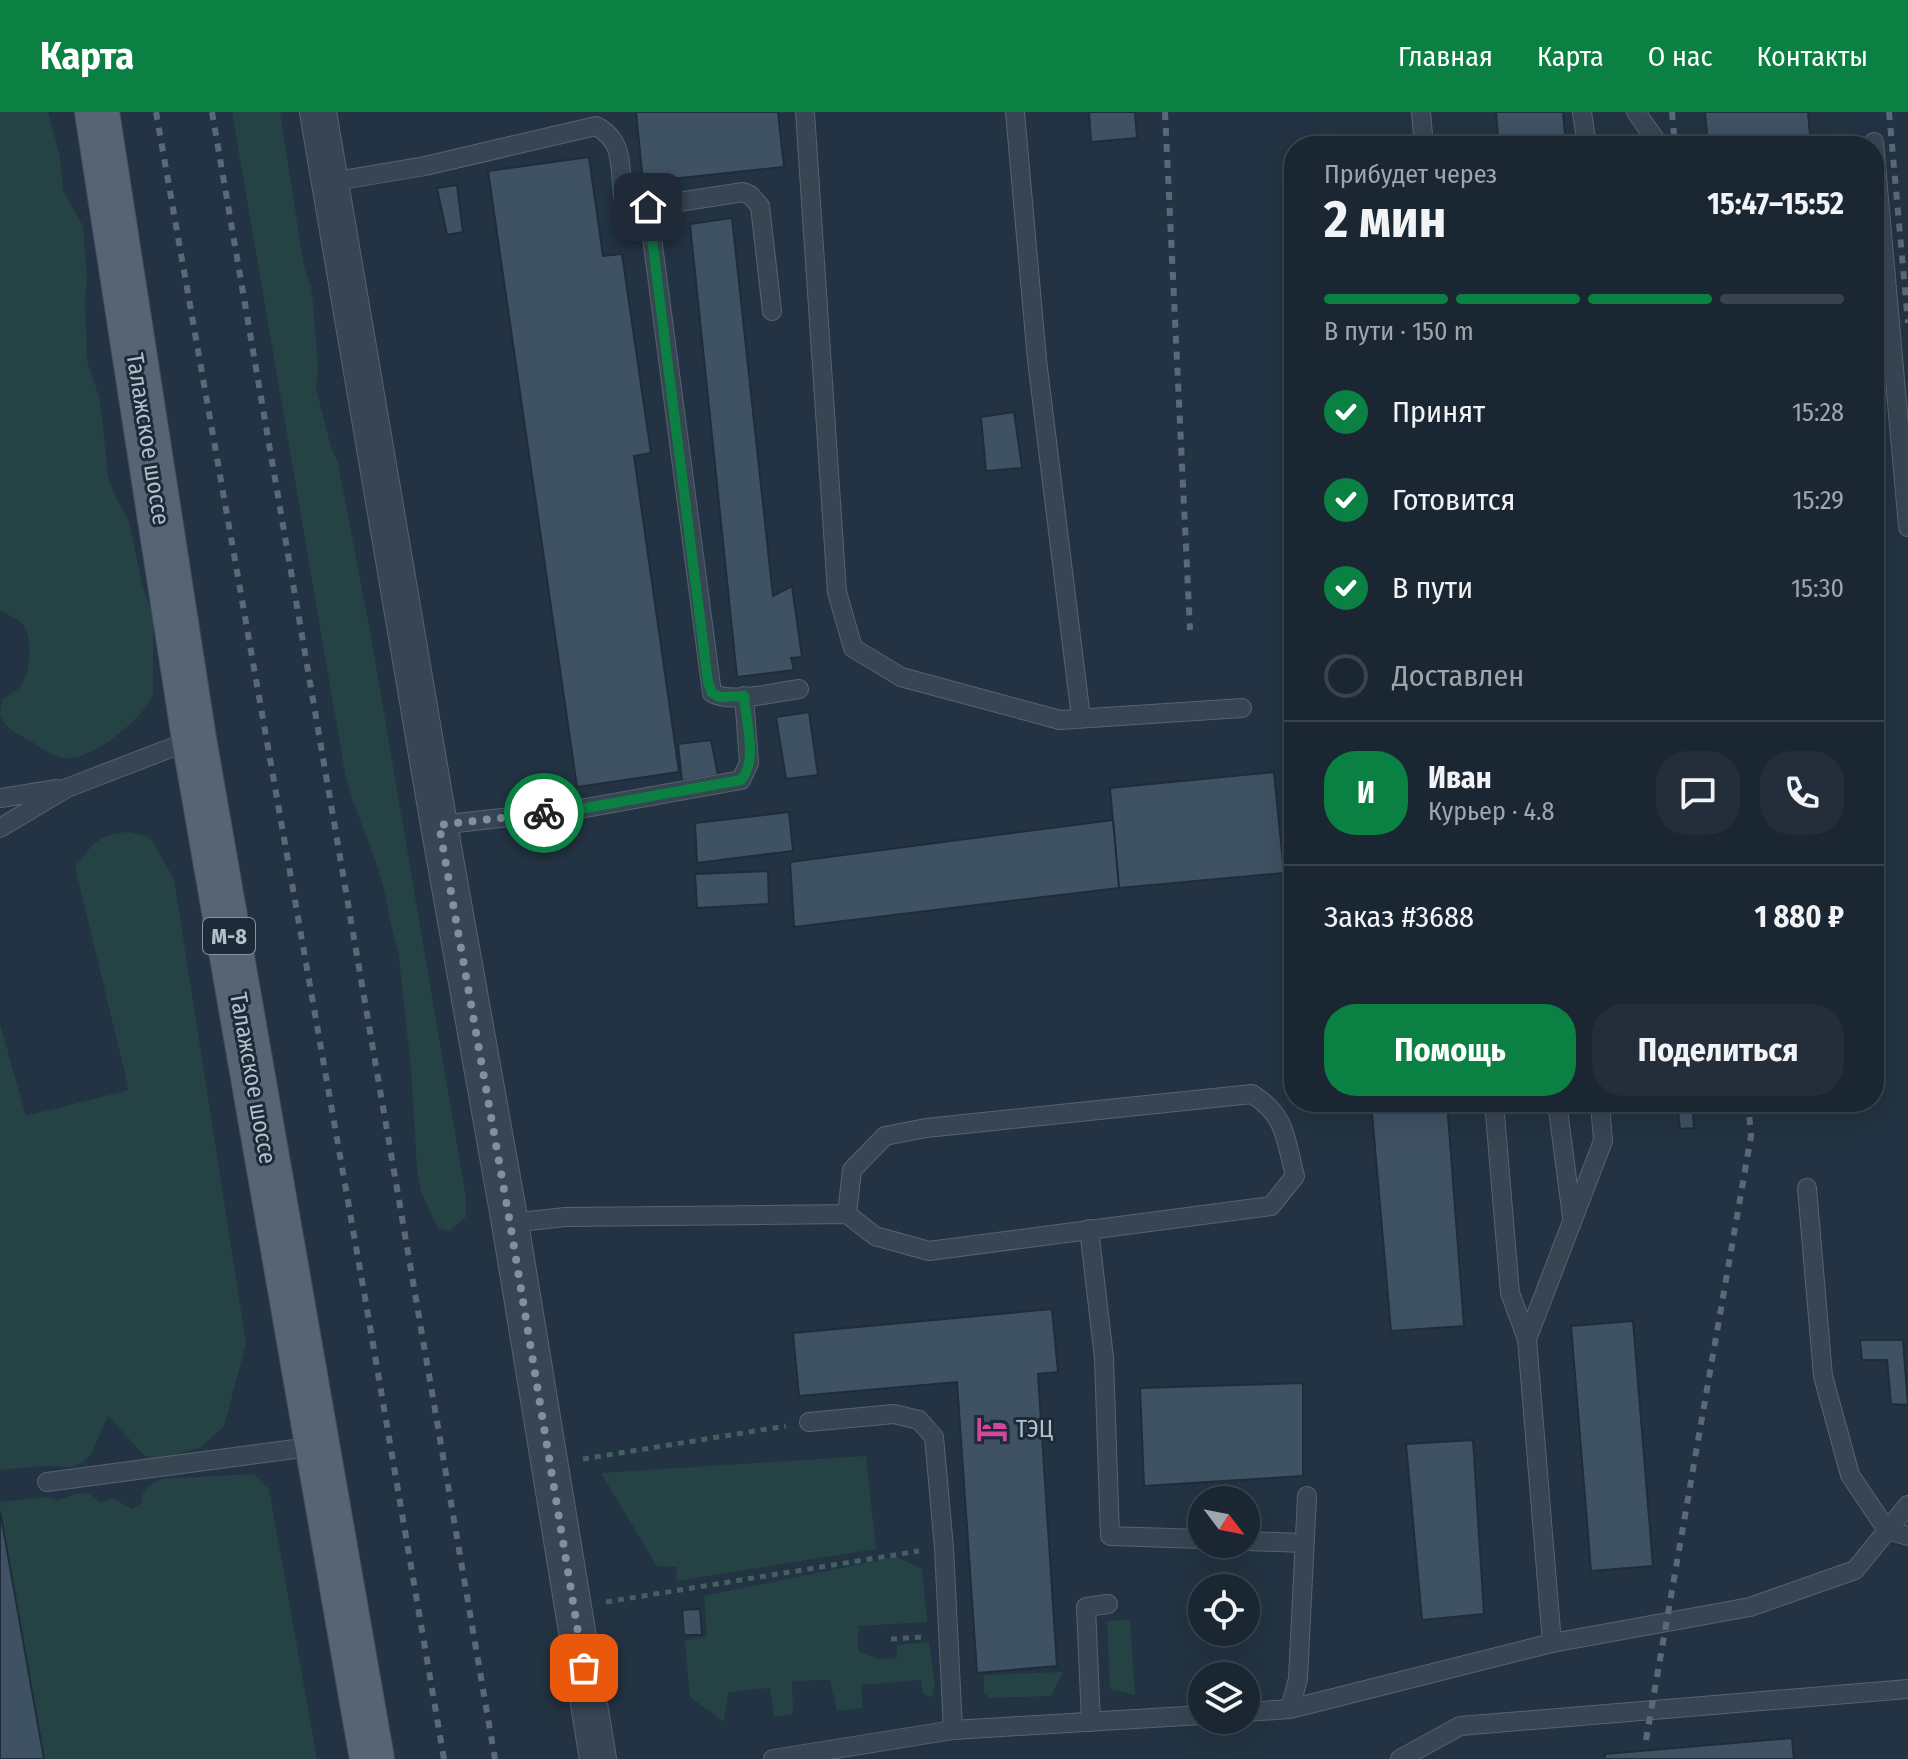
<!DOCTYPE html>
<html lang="ru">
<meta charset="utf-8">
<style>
body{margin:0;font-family:"Fira Sans Condensed",sans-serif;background:#232e3a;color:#f1f3f6;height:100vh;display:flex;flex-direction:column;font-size:30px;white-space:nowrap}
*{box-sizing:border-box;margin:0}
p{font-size:26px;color:#9fa5ac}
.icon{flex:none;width:44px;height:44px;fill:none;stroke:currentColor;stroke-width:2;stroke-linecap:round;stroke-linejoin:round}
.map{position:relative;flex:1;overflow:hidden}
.panel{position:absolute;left:1284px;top:24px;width:600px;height:976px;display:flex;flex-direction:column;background:#1a2632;border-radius:32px;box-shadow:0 8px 32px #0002,0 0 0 2px #38434d}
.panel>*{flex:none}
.needle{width:52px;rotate:122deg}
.fabs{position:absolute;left:1188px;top:1374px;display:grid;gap:16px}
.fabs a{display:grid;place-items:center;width:72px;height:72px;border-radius:50%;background:#1a2632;box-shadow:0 8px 32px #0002,0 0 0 2px #38434d;font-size:40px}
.pin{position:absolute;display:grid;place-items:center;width:68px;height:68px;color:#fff;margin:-34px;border-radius:16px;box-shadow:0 4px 12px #0006}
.courier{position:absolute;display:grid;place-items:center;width:80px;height:80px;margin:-40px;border:6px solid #0b8043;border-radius:50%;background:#fff;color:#222;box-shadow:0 2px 10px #0007}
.summary em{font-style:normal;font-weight:700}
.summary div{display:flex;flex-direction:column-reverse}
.summary{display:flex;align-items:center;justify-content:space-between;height:136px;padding:0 40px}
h1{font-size:52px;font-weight:700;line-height:60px}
.bar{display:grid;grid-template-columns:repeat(4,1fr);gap:12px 8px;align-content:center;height:96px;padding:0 40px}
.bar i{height:10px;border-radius:6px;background:#38434d}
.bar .active{background:#0b8043}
.bar p{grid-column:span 4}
.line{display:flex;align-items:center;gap:20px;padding:0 40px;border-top:2px solid #38434d}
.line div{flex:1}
.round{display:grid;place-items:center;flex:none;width:84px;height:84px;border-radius:32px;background:#232e3a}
ol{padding:0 40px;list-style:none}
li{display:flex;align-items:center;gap:24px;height:88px}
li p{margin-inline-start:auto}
li .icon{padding:8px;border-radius:50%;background:#0b8043;color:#fff;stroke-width:4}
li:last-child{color:#9fa5ac}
li i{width:44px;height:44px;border:4px solid #38434d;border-radius:50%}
.button{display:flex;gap:16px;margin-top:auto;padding:16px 40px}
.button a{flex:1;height:92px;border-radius:32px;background:#0b8043;color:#fff;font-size:32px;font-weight:700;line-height:92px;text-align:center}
.button a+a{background:#232e3a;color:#f1f3f6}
header{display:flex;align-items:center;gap:48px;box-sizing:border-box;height:112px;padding:0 40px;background:#0b8043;color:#fff}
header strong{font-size:38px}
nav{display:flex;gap:44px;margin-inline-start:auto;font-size:28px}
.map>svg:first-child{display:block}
</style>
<header>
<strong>Карта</strong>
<nav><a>Главная</a><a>Карта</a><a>О нас</a><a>Контакты</a></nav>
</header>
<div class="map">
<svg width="1908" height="1647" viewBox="0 0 1908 1647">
<rect width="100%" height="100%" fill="#233343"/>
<!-- green -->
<g fill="#254344">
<path d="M0 0H48L60 45 63 79 83 114 87 167 85 189 87 249 100 288 108 364 114 382 129 410 143 476 153 504V583C142 607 92 649 66 646 51 645 40 634 27 627 15 621 5 616 0 603L2 588C7 584 13 581 18 577 31 565 34 524 22 511 16 506 7 502 0 498Z"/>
<path d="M232 0H280L304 155 311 174 313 192 318 254 316 277 331 335 338 351 372 530 466 1086V1105L450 1119 438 1116 421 1080 417 1057 411 956 398 837C389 813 388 788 380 763 370 729 353 696 345 661Z"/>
<path d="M129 720 150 725 174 767 246 1231 224 1314 201 1335 160 1347 145 1344 108 1304 93 1338 85 1349 72 1355 42 1354 0 1358V912L26 1004 129 978 75 755C95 731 96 723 129 720Z"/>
<polygon points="866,1344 876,1437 676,1469 677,1455 657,1454 601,1361"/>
<path d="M253 1362 269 1377 317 1647H0V1390L46 1385 58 1388 79 1381 91 1383 101 1391 111 1386 133 1397 142 1390C141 1377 151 1371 162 1367Z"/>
<polygon points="896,1445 922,1457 927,1510 858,1514 858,1539 877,1547 897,1546 897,1533 929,1530 935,1574 932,1586 923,1581 921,1568 861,1573 863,1596 837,1599 830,1568 792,1569 793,1602 774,1605 770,1576 728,1580 724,1610 690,1585 685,1529 707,1524 704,1484"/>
<polygon points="1130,1508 1135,1583 1110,1577 1107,1509"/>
<polygon points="1063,1560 1051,1584 990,1586 984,1581 984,1563"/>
</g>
<!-- building -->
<g fill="#3f5263" stroke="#1f2c3a" stroke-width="2">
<polygon points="636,0 778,0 784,55 643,70"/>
<polygon points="1089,0 1135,0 1137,26 1091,30"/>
<polygon points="1496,0 1563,0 1566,34 1499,34"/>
<polygon points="1705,0 1808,0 1811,34 1708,34"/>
<polygon points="589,45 603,144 622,142 651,341 634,344 679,660 577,675 488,59"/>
<polygon points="457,73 463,120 447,123 437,76"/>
<polygon points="732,106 773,484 792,474 802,545 791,546 794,558 737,565 690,112"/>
<polygon points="1014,300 1022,356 986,359 981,305"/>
<polygon points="809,600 818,663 786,667 776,605"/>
<polygon points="711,628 718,663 682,669 678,632"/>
<polygon points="1274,660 1284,761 1119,776 1110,676"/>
<polygon points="789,700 793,739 697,751 695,711"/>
<polygon points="1113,708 1119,776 794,815 790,750"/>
<polygon points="768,759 769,792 697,796 695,762"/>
<polygon points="1371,990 1447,990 1464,1214 1391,1219"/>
<polygon points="1516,990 1539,990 1540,997 1517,998"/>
<polygon points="1677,990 1692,990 1694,1016 1680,1017"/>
<polygon points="1052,1197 1058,1260 1038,1262 1057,1554 977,1561 957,1270 799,1284 793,1221"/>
<polygon points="1633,1209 1653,1454 1591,1459 1571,1214"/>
<polygon points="1860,1228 1903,1228 1908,1293 1891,1292 1887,1248 1862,1248"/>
<polygon points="1303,1271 1303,1364 1144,1374 1140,1276"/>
<polygon points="1473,1328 1484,1502 1422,1508 1406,1332"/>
<polygon points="0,1399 44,1647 0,1647"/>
<polygon points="700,1497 702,1523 684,1523 682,1498"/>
<polygon points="1792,1626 1794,1647 1605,1647 1605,1642"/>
</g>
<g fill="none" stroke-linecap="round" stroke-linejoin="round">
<defs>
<g id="service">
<polyline points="805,0 837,480 853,536 901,565 1060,608 1242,596"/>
<polyline points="1015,0 1037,248 1081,606"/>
<polyline points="1421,0 1424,34"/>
<polyline points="1582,0 1587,34"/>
<polyline points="1636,0 1660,34"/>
<polyline points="1874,30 1908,415"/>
<path d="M330 70 425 54 596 14C629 31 617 63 625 94L634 97 743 80 750 83 760 94 772 199"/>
<path d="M648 95 712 581C731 592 777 580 799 577"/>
<polyline points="0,686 57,677"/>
<polyline points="439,713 580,697 741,668 749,651 744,584"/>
<polyline points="0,716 67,676 194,627"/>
<polyline points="1494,990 1510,1181 1527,1227"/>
<polyline points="1557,990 1572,1105"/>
<polyline points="1807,1076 1823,1264 1850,1363 1887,1418 1908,1424"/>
<path d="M510 1111 565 1105 847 1102 875 1124 929 1139 1271 1094 1295 1064C1285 1027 1287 1004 1252 982L926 1016 885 1024 852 1058 847 1102"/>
<polyline points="1089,1117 1104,1246 1110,1424 1202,1427"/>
<polyline points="809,1310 894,1302 919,1308 934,1325 944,1436 953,1618"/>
<polyline points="47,1370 317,1334"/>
<polyline points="1246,1429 1303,1431"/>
<polyline points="1552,1531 1527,1227 1603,1029 1600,990"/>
<polyline points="1290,1597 1298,1567 1307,1384"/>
<polyline points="1246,1600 1290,1597 1552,1531 1750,1495 1855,1458 1908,1393"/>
<polyline points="1091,1610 1086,1495 1108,1492"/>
<polyline points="773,1647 953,1618 1202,1603"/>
<polyline points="1400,1647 1460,1614 1908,1577"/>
</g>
<polyline id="minor" points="318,0 439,713 510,1111 598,1647"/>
<polyline id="primary" points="97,0 194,627 372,1647"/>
</defs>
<!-- service casing -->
<use href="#service" stroke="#566370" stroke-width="20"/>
<!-- minor casing -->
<use href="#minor" stroke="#566370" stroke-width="38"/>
<!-- primary casing -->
<use href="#primary" stroke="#424e5c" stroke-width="46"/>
<!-- path -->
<g stroke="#446061" stroke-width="5" stroke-dasharray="6 6" stroke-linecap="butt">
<polyline points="583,1347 786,1314"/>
<polyline points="606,1490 919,1439"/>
<polyline points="891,1527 923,1525"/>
</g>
<!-- service -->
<use href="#service" stroke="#384553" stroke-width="18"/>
<!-- minor -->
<use href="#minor" stroke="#384553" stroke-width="36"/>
<!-- primary -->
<use href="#primary" stroke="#566473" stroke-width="44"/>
<!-- rail -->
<g stroke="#5a697a" stroke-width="6" stroke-dasharray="8 8" stroke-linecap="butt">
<polyline points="156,0 367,1197 444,1647"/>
<polyline points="212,0 495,1647"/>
<polyline points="1165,0 1190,518"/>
<polyline points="1672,0 1675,34"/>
<polyline points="1889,0 1908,211"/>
<polyline points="1646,1628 1751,1024 1748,990"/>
</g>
</g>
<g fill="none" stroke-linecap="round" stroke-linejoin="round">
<!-- done -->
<polyline stroke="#828f9d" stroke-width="8" stroke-dasharray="0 14.4" points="544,701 439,713 510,1111 584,1556"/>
<!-- route -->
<path stroke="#0b8043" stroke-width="10" d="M544 701 580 697 741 668C758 649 746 609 744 584L719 585 712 581 708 570 648 95"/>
</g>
<!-- icons -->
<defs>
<symbol id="hotel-bare" viewBox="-9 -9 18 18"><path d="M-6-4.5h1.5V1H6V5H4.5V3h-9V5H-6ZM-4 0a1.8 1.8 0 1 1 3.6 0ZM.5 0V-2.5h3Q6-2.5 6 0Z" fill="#d1479c" stroke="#1d2a38" stroke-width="2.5" paint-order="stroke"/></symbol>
</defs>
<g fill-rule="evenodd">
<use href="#hotel-bare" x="970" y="1295" width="44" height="44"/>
</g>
<g text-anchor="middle" stroke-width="6" stroke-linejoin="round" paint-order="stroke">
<!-- shield labels -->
<rect fill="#1d2a38" stroke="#8793a0" stroke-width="2" x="203" y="806" width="52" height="36" rx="6"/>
<g font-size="22" font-weight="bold" fill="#b5c0cd">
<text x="229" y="832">М-8</text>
</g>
<!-- street labels -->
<g font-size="24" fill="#b5c0cd" stroke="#1d2a38">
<text transform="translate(148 327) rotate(81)" y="8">Талажское шоссе</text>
<text transform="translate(253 966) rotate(80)" y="8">Талажское шоссе</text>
</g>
<!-- poi labels -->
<g font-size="24" fill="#b5c0cd" stroke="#1d2a38" text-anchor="start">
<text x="1016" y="1325">ТЭЦ</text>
</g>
</g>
</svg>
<div class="fabs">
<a><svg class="needle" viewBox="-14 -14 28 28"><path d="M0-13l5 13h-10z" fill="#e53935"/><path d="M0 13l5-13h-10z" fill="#9fa5ac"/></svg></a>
<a><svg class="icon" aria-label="locate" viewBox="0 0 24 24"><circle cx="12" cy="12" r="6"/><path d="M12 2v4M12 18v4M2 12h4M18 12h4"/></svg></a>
<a><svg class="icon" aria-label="layers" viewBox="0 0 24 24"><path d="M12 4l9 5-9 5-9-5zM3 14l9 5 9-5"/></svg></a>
</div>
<div class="pin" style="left:584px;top:1556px;background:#ea580c"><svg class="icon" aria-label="bag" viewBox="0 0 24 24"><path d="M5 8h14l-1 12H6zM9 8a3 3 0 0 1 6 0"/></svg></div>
<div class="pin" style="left:648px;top:95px;background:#1f2937"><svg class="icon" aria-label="home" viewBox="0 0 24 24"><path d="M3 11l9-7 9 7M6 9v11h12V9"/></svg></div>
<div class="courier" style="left:544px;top:701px"><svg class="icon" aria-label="bike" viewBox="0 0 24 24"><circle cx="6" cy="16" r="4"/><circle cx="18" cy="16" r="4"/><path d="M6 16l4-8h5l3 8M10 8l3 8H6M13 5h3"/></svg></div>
<section class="panel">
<div class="summary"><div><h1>2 мин</h1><p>Прибудет через</p></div><em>15:47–15:52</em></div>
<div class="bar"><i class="active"></i><i class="active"></i><i class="active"></i><i></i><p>В пути · 150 m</p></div>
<ol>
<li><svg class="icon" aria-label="check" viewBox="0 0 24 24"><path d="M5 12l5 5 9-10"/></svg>Принят<p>15:28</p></li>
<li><svg class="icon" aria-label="check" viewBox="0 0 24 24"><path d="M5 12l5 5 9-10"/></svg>Готовится<p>15:29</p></li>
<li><svg class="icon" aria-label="check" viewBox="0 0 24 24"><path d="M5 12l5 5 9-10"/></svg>В пути<p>15:30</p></li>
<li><i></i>Доставлен</li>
</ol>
<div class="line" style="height:144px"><b class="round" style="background:#0b8043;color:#fff">И</b><div><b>Иван</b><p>Курьер · 4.8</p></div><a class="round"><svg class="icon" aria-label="chat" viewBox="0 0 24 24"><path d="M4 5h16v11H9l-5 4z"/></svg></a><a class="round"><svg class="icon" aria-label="phone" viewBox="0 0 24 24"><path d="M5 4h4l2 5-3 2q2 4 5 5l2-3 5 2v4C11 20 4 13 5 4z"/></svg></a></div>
<div class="line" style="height:104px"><div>Заказ #3688</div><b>1 880 ₽</b></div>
<div class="button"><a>Помощь</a><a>Поделиться</a></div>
</section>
</div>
